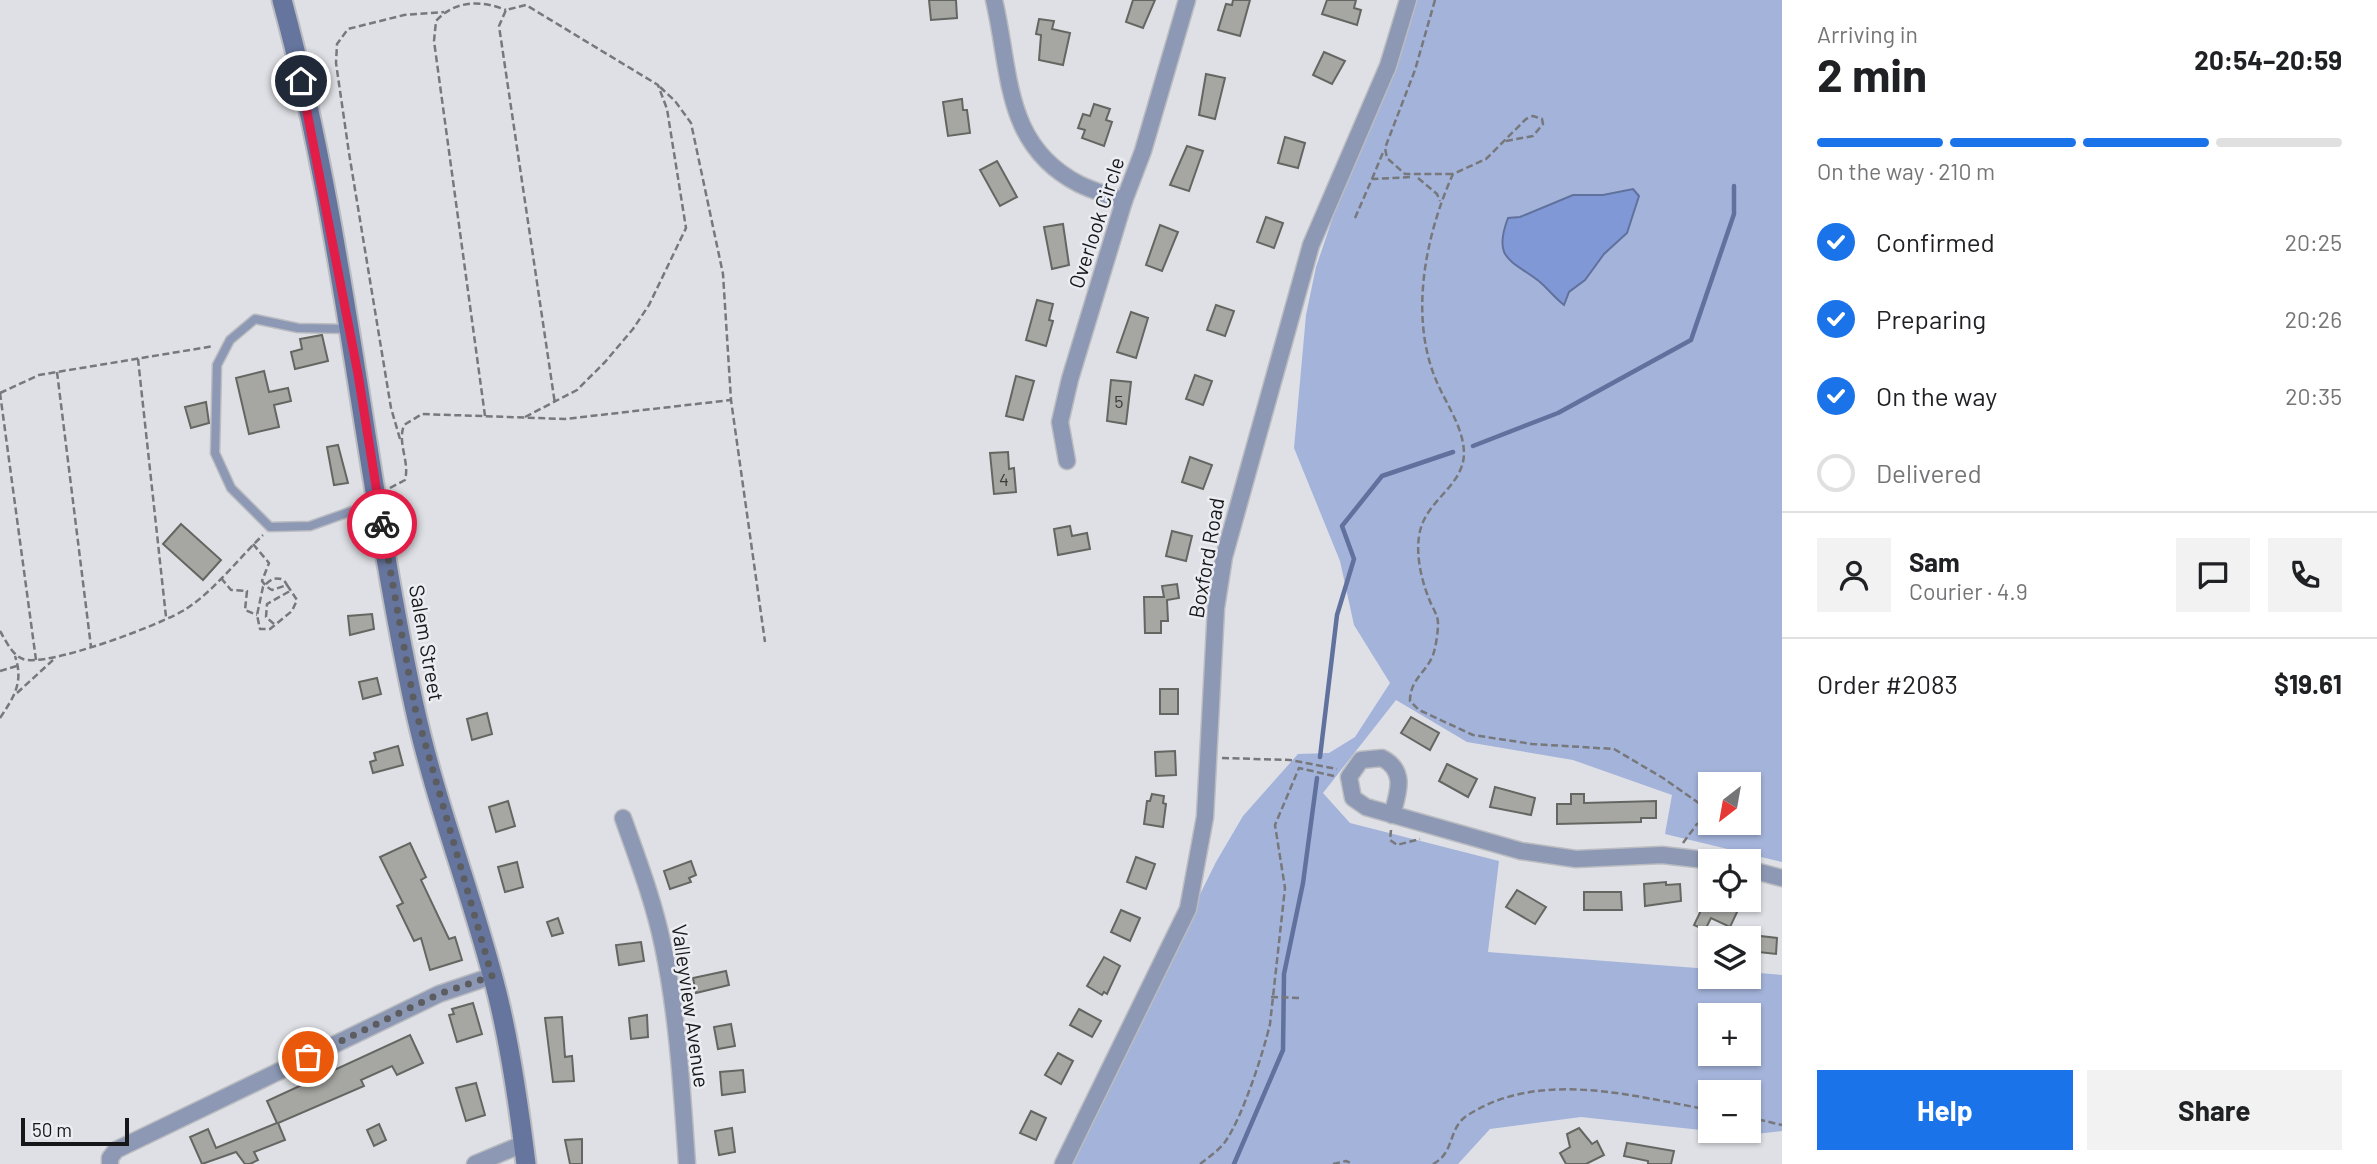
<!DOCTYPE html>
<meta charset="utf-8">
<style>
body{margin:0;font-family:Barlow,sans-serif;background:#f2f2f2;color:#202124;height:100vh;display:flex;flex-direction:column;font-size:26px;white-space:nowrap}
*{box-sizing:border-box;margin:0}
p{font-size:23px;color:#757577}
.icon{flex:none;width:38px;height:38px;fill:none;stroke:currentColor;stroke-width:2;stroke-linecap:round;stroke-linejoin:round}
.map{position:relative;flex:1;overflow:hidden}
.side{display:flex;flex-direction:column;background:#fff;width:595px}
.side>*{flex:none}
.needle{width:46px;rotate:211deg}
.fabs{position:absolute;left:1698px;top:772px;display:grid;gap:14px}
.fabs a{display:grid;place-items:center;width:63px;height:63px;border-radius:0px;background:#fff;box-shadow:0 2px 5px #0004;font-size:35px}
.scale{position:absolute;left:21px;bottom:18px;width:108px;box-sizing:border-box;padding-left:7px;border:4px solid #161718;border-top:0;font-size:19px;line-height:24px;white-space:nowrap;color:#161718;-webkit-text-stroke:5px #ebedf2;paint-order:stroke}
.pin{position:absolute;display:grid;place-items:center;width:60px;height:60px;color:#fff;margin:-30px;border:4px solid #fff;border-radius:50%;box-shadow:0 2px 7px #0007}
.courier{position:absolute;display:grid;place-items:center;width:70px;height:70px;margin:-35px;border:5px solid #e11d48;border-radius:50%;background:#fff;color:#222;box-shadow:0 2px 9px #0007}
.head em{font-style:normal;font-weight:700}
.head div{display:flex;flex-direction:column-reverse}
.head{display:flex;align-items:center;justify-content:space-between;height:119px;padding:0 35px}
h1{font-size:46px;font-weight:700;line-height:52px}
.bar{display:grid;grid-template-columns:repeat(4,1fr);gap:10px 7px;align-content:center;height:84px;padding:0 35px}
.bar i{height:9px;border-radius:5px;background:#e0e0e0}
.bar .selected{background:#1a73e8}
.bar p{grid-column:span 4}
.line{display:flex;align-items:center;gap:18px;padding:0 35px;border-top:2px solid #e0e0e0}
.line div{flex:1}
.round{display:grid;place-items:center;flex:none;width:74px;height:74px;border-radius:0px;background:#f2f2f2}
ol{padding:0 35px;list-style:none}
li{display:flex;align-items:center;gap:21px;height:77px}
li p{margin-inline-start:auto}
li .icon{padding:7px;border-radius:50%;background:#1a73e8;color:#fff;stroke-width:4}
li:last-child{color:#757577}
li i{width:38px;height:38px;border:4px solid #e0e0e0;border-radius:50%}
.primary-button{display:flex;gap:14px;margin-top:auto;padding:14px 35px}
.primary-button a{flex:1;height:80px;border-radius:0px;background:#1a73e8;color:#fff;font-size:28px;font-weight:700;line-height:80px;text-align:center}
.primary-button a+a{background:#f2f2f2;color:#202124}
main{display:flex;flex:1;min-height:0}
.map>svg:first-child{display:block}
</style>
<main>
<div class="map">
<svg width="1782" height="1164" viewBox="0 0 1782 1164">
<rect width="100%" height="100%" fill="#dee0e5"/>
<!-- green -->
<path fill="#a4b3da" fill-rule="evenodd" d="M1417 0H1782V862L1665 834 1672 795 1573 760 1467 742 1396 700 1323 793 1350 823 1499 861 1488 952 1710 969V976H1748V972L1782 975V1131L1747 1135 1581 1117 1490 1129 1458 1164H1066L1216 862 1243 816 1298 754 1329 753 1355 737 1390 683 1354 625 1340 561 1294 448 1306 315 1316 267 1349 170 1390 76ZM1710 784H1748V822H1710ZM1710 1015H1748V1054H1710ZM1710 1092H1748V1130H1710Z"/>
<!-- water -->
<path fill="#8198d6" stroke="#61719d" stroke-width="2" d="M1633 189 1639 196 1627 233 1604 254 1585 280 1569 292 1564 305C1555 298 1548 289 1540 282 1512 260 1492 260 1508 218L1520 217 1573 195H1603Z"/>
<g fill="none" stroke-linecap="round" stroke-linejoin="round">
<!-- stream -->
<g stroke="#61719d" stroke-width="4.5">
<polyline points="1473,446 1558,413 1691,340 1734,214 1734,186"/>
<polyline points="1320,757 1337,615 1354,559 1342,526 1382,476 1453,452"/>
<polyline points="1234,1164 1283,1050 1284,974 1303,883 1317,778"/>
</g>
</g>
<!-- building -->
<g fill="#a6a7a3" stroke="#646661" stroke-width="2">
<polygon points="929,0 956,0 957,18 931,20"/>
<polygon points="1133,0 1155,0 1143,28 1126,22"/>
<polygon points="1233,0 1250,0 1240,36 1218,30 1226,4 1232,5"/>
<polygon points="1327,0 1356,0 1354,8 1361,10 1357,25 1322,14"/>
<polygon points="1039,19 1054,21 1052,29 1070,33 1063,65 1039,60 1041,35 1036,34"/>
<polygon points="1324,52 1345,61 1332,84 1313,75"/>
<polygon points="1206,74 1225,78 1215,119 1199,115"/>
<polygon points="962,99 963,110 967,110 970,133 948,136 943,102"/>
<polygon points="1094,104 1110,109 1106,120 1112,122 1104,146 1082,138 1085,130 1078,128 1083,114 1090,116"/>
<polygon points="1285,137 1305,143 1298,168 1278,163"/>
<polygon points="1187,146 1203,151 1189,191 1170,185"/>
<polygon points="997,161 1017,197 1000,206 980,170"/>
<polygon points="1266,217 1283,223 1274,248 1257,242"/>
<polygon points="1063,224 1069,265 1052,269 1044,227"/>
<polygon points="1160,225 1178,232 1162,271 1146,265"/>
<polygon points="1037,300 1053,304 1049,320 1053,321 1046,346 1026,340"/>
<polygon points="1216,305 1234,311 1225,336 1207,330"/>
<polygon points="1131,312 1148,318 1136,358 1117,352"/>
<polygon points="322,335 328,361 295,369 291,352 302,349 300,339"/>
<polygon points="264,371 269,392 288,388 291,401 274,405 279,427 249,434 236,378"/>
<polygon points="1195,375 1212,381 1203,405 1186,399"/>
<polygon points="1016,376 1034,381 1023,420 1006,416"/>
<polygon points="1111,380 1131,382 1126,424 1107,421"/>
<polygon points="206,402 209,423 191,428 185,407"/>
<polygon points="338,445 348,483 334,485 327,447"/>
<polygon points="1008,452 1009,469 1014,468 1016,492 994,494 990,453"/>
<polygon points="1190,457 1212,465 1203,489 1182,482"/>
<polygon points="181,524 221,560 203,580 163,544"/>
<polygon points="1070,526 1072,536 1087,533 1090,549 1058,555 1054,529"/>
<polygon points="1172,531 1192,536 1186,561 1166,556"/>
<polygon points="1177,584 1179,598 1167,600 1168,621 1161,621 1161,633 1145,633 1144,597 1164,597 1162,586"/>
<polygon points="372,614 374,629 350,635 348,616"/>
<polygon points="377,678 381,694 363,699 359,682"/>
<rect x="1160" y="689" width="18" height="25"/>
<polygon points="487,713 492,734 472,740 467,719"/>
<polygon points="1411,717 1439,733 1430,750 1401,733"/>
<polygon points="398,746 403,765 373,773 370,762 376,760 374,753"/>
<polygon points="1175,751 1176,775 1156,776 1155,752"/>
<polygon points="1447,764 1477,779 1468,797 1439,781"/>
<polygon points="1495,787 1535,798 1531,815 1490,807"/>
<polygon points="1152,794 1164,796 1163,803 1166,804 1163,827 1144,824 1147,801 1150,801"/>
<polygon points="1571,794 1584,794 1584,803 1656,801 1656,818 1641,818 1641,822 1557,824 1557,804 1571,804"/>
<polygon points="508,801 515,826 496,832 489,807"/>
<polygon points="410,843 426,877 421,880 449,939 455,937 462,960 430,970 421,938 414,941 397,906 403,903 380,857"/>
<polygon points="1136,857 1155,864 1146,889 1127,882"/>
<polygon points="691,861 696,875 689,878 691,882 670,889 664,871"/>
<polygon points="517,862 523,887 505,892 498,867"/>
<polygon points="1666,882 1666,885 1680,884 1681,901 1645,906 1644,884"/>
<polygon points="1517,890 1546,907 1535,924 1506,907"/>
<polygon points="1584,892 1621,892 1622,910 1584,910"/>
<polygon points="1708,896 1710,900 1738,910 1730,927 1711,918 1705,930 1694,925"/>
<polygon points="1121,910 1140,918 1130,941 1111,932"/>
<polygon points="558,918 563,933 552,936 547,922"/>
<polygon points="1752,935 1777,938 1776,954 1750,951"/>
<polygon points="641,942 644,961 619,965 616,945"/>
<polygon points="1104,957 1120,966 1107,994 1104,992 1102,995 1087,986"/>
<polygon points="726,971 729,985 696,993 693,978"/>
<polygon points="473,1003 482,1034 457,1042 449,1015 454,1014 452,1009"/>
<polygon points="1079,1009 1101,1021 1092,1037 1070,1025"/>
<polygon points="647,1015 648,1037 631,1039 629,1018"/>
<polygon points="562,1017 565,1057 572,1056 574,1081 553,1082 545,1018"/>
<polygon points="731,1024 735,1046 718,1049 714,1027"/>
<polygon points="410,1035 423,1063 397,1075 392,1066 361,1080 364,1086 278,1123 285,1140 254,1152 258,1160 250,1164 245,1164 236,1152 202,1164 190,1137 208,1129 216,1148 277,1123 267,1101"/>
<polygon points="1058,1053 1073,1061 1061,1084 1045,1075"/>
<polygon points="743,1070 745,1092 722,1095 720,1072"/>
<polygon points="476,1083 485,1115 466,1121 456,1088"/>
<polygon points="1031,1111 1046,1118 1036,1140 1020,1133"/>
<polygon points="379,1124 386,1140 374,1146 367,1130"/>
<polygon points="732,1128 735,1152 719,1155 715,1131"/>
<polygon points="1579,1128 1592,1144 1597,1141 1604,1155 1586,1164 1566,1164 1560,1153 1570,1147 1567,1134"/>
<polygon points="582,1139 582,1164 570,1164 565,1140"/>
<polygon points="1627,1143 1674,1151 1671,1164 1648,1164 1648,1161 1624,1156"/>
</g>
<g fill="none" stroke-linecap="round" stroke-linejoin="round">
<defs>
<polyline id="service" points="348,329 298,328 255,319 230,340 217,365 215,453 231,488 270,527 310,526 352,511 377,508"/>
<g id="minor">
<path d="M994 0C1011 71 1003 145 1079 184 1093 191 1109 195 1124 201"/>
<polyline points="1067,461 1060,422 1070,379 1124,201 1143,151 1187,0"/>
<path d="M1392 815C1398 793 1407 771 1382 758L1361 760 1349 777 1353 798 1366 807 1521 851 1576 859 1662 855 1714 861"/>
<path d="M623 818C638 860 654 902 663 946 678 1017 682 1092 687 1164"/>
<polyline points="1748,869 1782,878"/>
<polyline points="110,1164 110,1158 116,1150 439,994 492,976"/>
<polyline points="475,1164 523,1144"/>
<polyline points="1063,1164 1188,909 1205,817 1216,608 1224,557 1311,245 1388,66 1408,0"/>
</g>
<path id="secondary" d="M282 0C345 231 364 472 414 705 435 803 473 896 497 993 511 1049 519 1107 526 1164"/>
</defs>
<!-- service casing -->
<use href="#service" stroke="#babcc0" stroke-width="11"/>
<!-- minor casing -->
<use href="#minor" stroke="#babcc0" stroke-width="19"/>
<!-- secondary casing -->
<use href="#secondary" stroke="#babcc0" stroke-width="23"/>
<!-- path -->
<g stroke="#77787b" stroke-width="2.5" stroke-dasharray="7 3.5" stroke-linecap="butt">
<polyline points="1435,0 1415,70 1385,148 1387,158 1405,174 1453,174"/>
<polyline points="660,87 675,101 691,123 723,274 731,400 765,642"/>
<path d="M1506 141 1533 136 1543 124 1542 119 1533 116 1526 119 1486 159 1453 174C1426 234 1410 312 1434 375 1443 400 1464 426 1464 454 1463 486 1427 500 1420 531 1415 552 1421 579 1429 599 1432 607 1438 615 1438 623 1438 633 1436 646 1433 655 1426 673 1410 679 1410 701L1419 710 1473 735 1532 744 1614 749 1663 778 1710 811"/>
<polyline points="1418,178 1437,194 1440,201"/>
<polyline points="1372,179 1384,150"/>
<polyline points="1355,218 1372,179 1412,177"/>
<polyline points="138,359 166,617"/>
<polyline points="57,372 91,647"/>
<polyline points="0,393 36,660"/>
<polyline points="0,393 39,375 214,346"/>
<path d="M485 416 434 41 436 21C455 0 481 0 506 10"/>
<polyline points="525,417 577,390 605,362 633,329 649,305 686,228 667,109 658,85 526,5 506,10 499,26 555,404"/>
<polyline points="400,439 391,408 349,153 336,63 337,44 348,29 404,15 444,12"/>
<path d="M390 488 405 480C410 461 397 444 404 425L422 414 565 419 731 400"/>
<path d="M253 544 269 563 262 581C265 585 268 588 272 590L287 585 297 600 292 611 270 629H260L257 615 263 587C270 580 274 576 284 580L287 585"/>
<polyline points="221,578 231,590 247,591 245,610 257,615"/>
<polyline points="274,624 266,617 267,604 290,591"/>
<path d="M0 631C6 641 12 655 23 659 46 668 163 624 186 609 215 590 238 559 263 535"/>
<polyline points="0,671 17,666"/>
<polyline points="17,693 53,660"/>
<path d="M0 718C14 697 24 682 15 656"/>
<polyline points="1222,758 1290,760 1337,769"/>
<polyline points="1391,830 1390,840 1397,845 1420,839"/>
<polyline points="1683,843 1697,824 1710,821"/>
<polyline points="1271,997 1300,998"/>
<polyline points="1748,1117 1782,1125"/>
<path d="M1200 1164C1209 1157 1218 1151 1225 1142 1242 1118 1263 1054 1270 1024L1285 888 1275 825 1299 768 1334 776"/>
<polyline points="1333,1164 1346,1161 1353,1164"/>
<path d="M1433 1164C1456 1152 1447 1128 1468 1115 1540 1069 1632 1096 1710 1110"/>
</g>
<!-- service -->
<use href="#service" stroke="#8d98b4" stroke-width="8"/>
<!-- minor -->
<use href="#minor" stroke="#8d98b4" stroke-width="16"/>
<!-- secondary -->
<use href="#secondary" stroke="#66759e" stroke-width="19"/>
</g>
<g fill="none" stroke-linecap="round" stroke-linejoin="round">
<!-- done -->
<polyline stroke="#5c5d60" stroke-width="7" stroke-dasharray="0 12.6" points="308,1057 439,994 492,976 415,708 382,524"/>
<!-- route -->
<polyline stroke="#e11d48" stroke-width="9" points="301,81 358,374 382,524"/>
</g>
<g text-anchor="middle" stroke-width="5" stroke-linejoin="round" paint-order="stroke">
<!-- number labels -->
<g font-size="18" fill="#3a3b3b">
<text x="1119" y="408">5</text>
<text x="1004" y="486">4</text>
</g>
<!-- street labels -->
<g font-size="21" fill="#161718" stroke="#ebedf2">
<text transform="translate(1097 223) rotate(-72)" y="7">Overlook Circle</text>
<text transform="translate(1207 558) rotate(-80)" y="7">Boxford Road</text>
<text transform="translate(426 643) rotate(80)" y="7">Salem Street</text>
<text transform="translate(690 1006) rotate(82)" y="7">Valleyview Avenue</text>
</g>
</g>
</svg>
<div class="fabs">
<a><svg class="needle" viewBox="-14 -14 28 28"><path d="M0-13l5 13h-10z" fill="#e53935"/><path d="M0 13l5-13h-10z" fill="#757577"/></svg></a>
<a><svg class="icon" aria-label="locate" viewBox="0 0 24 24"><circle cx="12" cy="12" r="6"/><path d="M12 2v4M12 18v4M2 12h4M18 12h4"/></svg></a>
<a><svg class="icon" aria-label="layers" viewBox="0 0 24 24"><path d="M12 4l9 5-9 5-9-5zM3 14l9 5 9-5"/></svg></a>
<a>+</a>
<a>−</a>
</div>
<div class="scale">50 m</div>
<div class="pin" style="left:308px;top:1057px;background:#ea580c"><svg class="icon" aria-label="bag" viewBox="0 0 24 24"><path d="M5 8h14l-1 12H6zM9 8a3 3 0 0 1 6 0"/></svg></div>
<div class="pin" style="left:301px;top:81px;background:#1f2937"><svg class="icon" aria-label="home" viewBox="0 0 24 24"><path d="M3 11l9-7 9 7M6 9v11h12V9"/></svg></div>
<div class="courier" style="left:382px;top:524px"><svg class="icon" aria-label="bike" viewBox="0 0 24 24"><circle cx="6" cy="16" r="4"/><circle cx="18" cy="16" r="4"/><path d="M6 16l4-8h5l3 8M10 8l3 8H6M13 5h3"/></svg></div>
</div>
<section class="side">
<div class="head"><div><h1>2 min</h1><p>Arriving in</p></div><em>20:54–20:59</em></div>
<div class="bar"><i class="selected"></i><i class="selected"></i><i class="selected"></i><i></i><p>On the way · 210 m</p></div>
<ol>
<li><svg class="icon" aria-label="check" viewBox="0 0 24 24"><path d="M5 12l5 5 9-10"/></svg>Confirmed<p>20:25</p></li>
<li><svg class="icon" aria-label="check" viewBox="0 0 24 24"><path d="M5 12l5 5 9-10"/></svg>Preparing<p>20:26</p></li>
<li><svg class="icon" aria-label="check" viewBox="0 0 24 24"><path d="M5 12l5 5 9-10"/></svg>On the way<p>20:35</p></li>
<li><i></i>Delivered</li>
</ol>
<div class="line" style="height:126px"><a class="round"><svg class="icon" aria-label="person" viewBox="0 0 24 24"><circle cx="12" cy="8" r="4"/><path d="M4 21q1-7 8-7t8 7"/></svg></a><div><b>Sam</b><p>Courier · 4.9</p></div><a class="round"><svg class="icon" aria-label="chat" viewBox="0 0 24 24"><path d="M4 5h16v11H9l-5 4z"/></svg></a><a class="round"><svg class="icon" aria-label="phone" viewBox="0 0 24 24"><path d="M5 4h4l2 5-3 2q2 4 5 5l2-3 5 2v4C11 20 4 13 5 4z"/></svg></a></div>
<div class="line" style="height:91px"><div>Order #2083</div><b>$19.61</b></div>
<div class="primary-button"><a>Help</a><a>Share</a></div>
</section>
</main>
